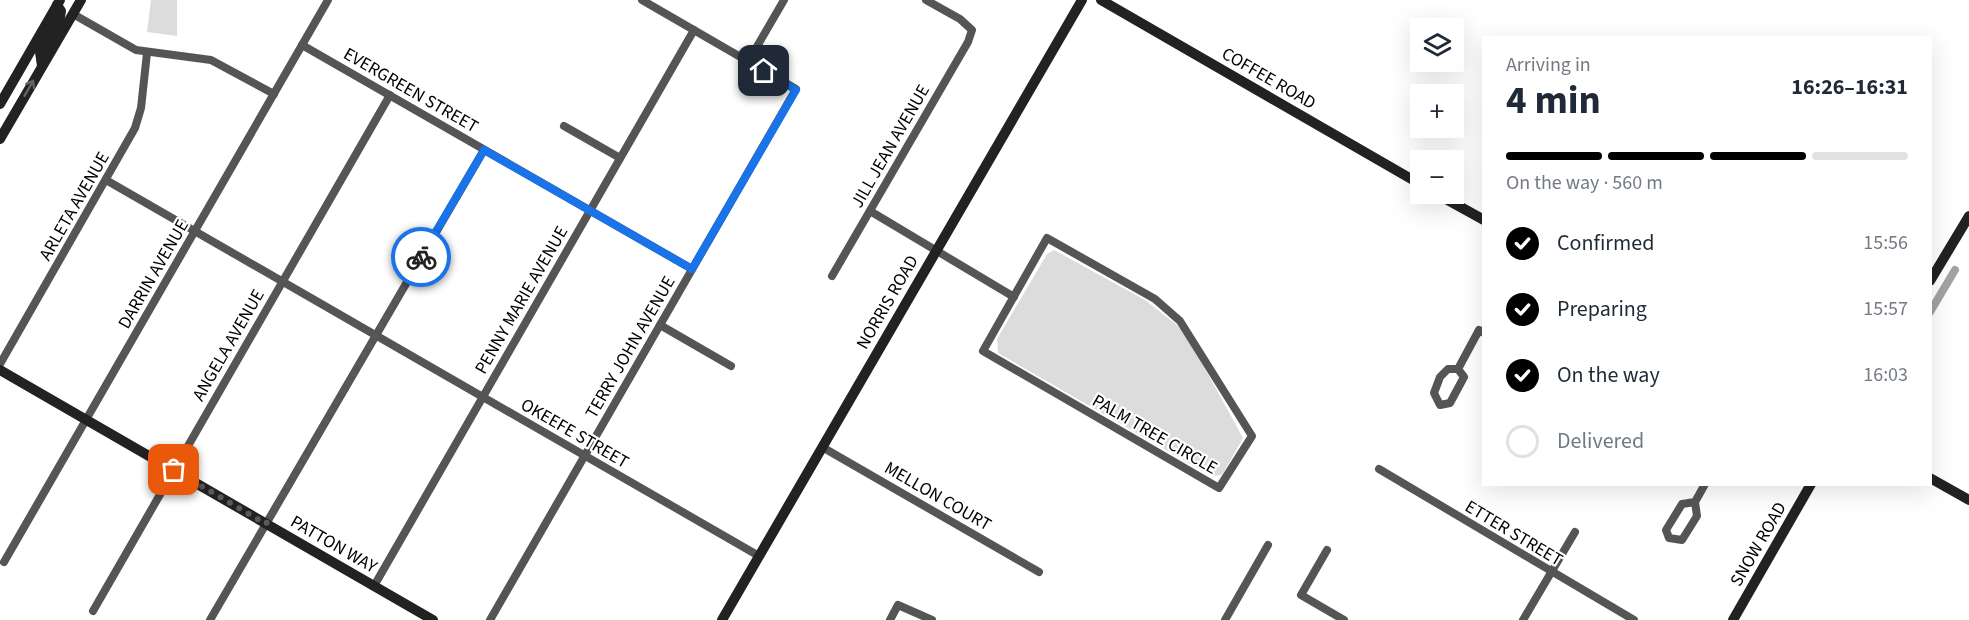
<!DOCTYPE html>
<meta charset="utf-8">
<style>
body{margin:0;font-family:"Source Sans 3",sans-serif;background:#f6f6f7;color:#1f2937;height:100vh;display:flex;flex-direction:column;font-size:22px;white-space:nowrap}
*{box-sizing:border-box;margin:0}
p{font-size:20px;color:#747a83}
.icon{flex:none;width:33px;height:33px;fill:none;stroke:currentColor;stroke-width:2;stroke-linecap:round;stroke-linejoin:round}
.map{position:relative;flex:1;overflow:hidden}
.details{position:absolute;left:1482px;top:36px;width:450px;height:450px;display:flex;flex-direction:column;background:#fff;border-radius:0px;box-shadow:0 6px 24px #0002}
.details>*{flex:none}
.controls{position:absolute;left:1410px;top:18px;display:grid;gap:12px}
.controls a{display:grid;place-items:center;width:54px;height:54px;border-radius:0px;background:#fff;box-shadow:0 6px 24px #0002;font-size:30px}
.pin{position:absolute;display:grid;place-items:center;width:51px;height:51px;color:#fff;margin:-26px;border-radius:12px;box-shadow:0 3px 9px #0006}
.courier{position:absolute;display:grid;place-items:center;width:60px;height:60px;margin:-30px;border:4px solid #1a73e8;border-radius:50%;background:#fff;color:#222;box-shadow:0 2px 8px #0007}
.overview em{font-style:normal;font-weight:700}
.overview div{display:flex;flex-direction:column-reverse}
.overview{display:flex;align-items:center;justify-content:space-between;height:102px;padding:0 24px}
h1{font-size:39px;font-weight:700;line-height:45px}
.bar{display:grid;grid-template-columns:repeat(4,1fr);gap:9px 6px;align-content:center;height:72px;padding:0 24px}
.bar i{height:8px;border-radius:4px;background:#e0e1e3}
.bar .active{background:#000}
.bar p{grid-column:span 4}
ol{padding:0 24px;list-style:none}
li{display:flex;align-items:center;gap:18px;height:66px}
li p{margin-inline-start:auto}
li .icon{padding:6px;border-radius:50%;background:#000;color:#fff;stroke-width:4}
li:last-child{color:#747a83}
li i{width:33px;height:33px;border:3px solid #e0e1e3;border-radius:50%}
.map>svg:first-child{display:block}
</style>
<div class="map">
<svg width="1969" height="620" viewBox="0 0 1969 620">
<rect width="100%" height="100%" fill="#fff"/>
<!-- green -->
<g fill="#dcdcdc">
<polygon points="151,0 177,0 177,36 147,32"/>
<polygon points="1054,250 1145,300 1177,325 1191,343 1243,438 1222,475 1211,476 998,353 997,339 1047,254"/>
</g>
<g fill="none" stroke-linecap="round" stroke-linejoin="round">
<!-- canal -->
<polyline stroke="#a3a3a3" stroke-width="8" points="1930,312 1955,270"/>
<!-- street -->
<g stroke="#555" stroke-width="8">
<polyline points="73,14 136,50 211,60 274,94"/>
<polyline points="302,45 692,269"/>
<polyline points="748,62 784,0"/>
<polyline points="564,126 620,158"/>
<polyline points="106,180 759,556"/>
<polyline points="870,211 1014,297"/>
<polygon points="1047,238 1155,299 1180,321 1252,436 1219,488 983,351"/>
<polyline points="832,276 968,42 972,30 960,19 926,0"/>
<polyline points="660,325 731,366"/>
<polyline points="0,364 135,128 141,108 147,53"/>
<polyline points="1458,369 1448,369 1440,377 1434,393 1440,405 1450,403 1464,377 1458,369 1479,330 1484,333"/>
<polyline points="822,447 1039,572"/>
<polyline points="1379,469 1634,620"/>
<polyline points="1695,502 1682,504 1666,530 1669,538 1682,540 1697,516 1695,502 1705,484"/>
<polyline points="1327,550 1301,595 1344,620"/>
<polyline points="4,562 328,0"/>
<polyline points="374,586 694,30"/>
<polyline points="93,611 390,95"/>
<polyline points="210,620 484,150"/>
<polyline points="490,620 796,89 642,0"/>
<polyline points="890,620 898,605 932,620"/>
<polyline points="1225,620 1268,545"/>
<polyline points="1523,620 1575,532"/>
</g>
<!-- secondary -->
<g stroke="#222" stroke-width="10">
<polyline points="1101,0 1420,184"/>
<polyline points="42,66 40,52 60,17 61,11 57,5"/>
<polyline points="0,104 60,0"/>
<polyline points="0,139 81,0"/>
<polyline points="1437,194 1484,220"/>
<polyline points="1930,281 1969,216"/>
<polyline points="0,370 433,620"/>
<polyline points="1930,478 1969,500"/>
<polyline points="722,620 1082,0"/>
<polyline points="1733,620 1811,484"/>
</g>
</g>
<!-- one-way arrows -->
<defs><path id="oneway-shaft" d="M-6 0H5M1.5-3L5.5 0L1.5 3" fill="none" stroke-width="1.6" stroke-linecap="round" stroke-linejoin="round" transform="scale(1.5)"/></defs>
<use stroke="#646464" href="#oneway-shaft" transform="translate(29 88) rotate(-60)"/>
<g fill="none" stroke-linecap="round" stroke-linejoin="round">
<!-- done -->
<polyline stroke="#595959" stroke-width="6" stroke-dasharray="0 10.8" points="174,470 266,524 421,257"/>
<!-- route -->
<polyline stroke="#1a73e8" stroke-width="8" points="421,257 484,150 692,269 796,90 764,71"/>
</g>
<g text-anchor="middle" stroke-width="4.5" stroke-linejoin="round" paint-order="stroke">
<!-- street labels -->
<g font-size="18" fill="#000" stroke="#fff">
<text transform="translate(1269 78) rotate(30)" y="6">COFFEE ROAD</text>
<text transform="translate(411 90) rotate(30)" y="6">EVERGREEN STREET</text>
<text transform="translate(890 146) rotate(-60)" y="6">JILL JEAN AVENUE</text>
<text transform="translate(74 206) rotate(-60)" y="6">ARLETA AVENUE</text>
<text transform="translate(153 274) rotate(-60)" y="6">DARRIN AVENUE</text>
<text transform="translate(521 300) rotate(-60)" y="6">PENNY MARIE AVENUE</text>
<text transform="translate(887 302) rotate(-60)" y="6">NORRIS ROAD</text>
<text transform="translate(228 345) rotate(-60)" y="6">ANGELA AVENUE</text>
<text transform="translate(630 347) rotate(-60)" y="6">TERRY JOHN AVENUE</text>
<text transform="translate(575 433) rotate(30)" y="6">OKEEFE STREET</text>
<text transform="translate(1155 434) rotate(30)" y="6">PALM TREE CIRCLE</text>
<text transform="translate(938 496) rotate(30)" y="6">MELLON COURT</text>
<text transform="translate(1514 533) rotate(31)" y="6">ETTER STREET</text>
<text transform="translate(334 544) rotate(30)" y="6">PATTON WAY</text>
<text transform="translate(1758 544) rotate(-60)" y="6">SNOW ROAD</text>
</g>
</g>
</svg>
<div class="controls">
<a><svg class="icon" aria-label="layers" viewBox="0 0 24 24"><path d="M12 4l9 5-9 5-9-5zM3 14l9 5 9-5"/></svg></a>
<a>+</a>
<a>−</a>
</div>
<div class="pin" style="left:174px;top:470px;background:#ea580c"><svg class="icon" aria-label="bag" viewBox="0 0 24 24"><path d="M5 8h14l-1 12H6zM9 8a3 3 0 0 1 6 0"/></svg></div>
<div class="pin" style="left:764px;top:71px;background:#1f2937"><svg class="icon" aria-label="home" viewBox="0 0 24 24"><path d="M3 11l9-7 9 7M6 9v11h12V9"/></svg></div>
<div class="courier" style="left:421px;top:257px"><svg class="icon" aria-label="bike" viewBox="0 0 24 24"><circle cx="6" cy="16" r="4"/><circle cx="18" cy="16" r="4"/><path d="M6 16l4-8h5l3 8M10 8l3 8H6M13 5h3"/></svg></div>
<section class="details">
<div class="overview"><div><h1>4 min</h1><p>Arriving in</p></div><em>16:26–16:31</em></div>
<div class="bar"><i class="active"></i><i class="active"></i><i class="active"></i><i></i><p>On the way · 560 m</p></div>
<ol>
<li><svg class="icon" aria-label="check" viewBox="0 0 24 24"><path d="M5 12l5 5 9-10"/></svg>Confirmed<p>15:56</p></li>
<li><svg class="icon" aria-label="check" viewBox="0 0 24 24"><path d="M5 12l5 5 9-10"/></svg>Preparing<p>15:57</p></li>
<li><svg class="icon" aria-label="check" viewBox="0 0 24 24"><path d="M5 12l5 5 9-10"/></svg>On the way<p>16:03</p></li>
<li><i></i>Delivered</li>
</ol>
</section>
</div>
